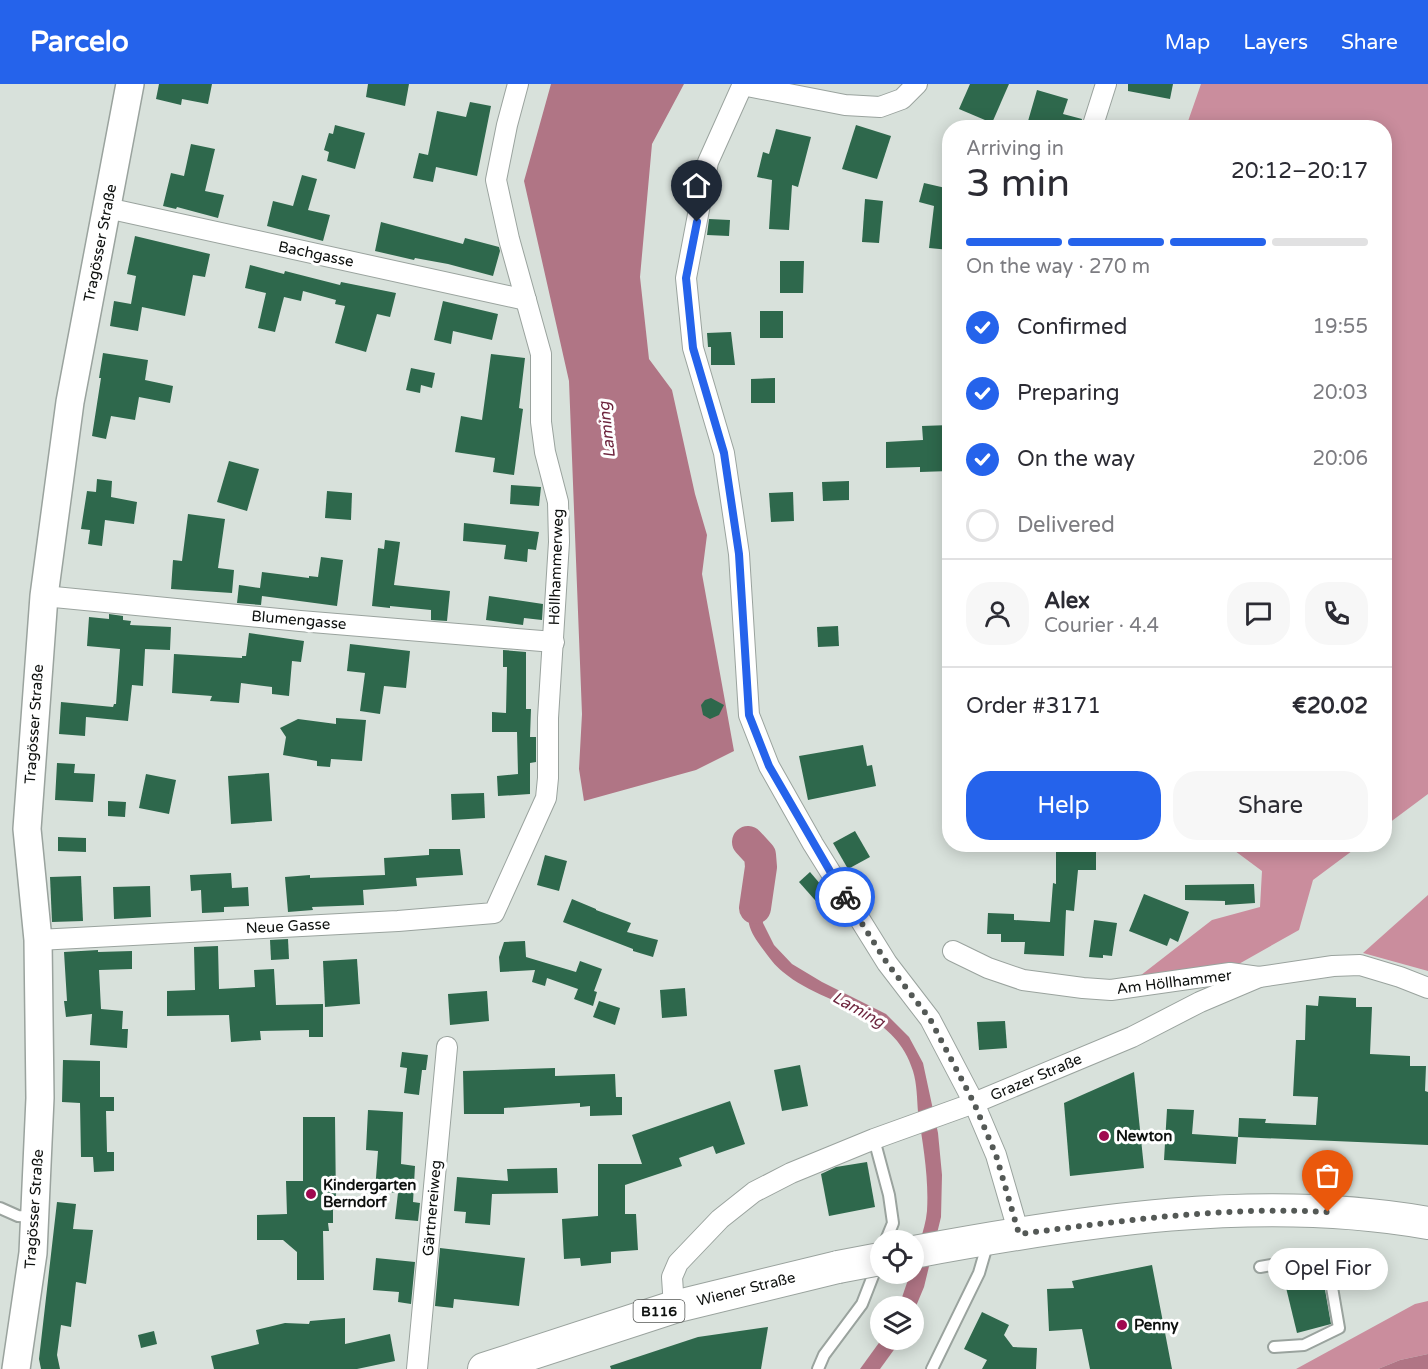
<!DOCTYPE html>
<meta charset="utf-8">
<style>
body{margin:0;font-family:"Varela Round",sans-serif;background:#f7f7f7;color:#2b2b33;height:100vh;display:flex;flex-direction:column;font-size:22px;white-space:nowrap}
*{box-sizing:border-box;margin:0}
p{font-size:20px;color:#7c7c81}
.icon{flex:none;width:33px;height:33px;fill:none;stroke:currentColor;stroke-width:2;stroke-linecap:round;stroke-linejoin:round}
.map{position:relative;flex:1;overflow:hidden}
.panel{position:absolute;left:942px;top:36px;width:450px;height:732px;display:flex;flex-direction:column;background:#fff;border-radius:24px;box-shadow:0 3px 15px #0003}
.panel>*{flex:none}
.controls{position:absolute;left:870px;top:1146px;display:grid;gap:12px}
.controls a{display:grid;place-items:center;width:54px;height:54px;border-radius:50%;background:#fff;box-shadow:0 3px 15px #0003;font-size:30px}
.pin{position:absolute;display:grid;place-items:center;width:51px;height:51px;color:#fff;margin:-62px -26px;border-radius:50% 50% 50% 0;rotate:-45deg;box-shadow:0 0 6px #0007}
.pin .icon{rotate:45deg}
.courier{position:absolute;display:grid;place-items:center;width:60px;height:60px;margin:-30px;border:4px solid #2563eb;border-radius:50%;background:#fff;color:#222;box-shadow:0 2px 8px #0007}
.bubble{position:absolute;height:42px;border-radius:21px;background:#fff;box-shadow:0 3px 15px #0003;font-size:20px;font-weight:600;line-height:42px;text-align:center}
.summary em{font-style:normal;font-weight:600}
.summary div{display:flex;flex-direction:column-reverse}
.summary{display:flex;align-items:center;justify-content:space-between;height:102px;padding:0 24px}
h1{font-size:39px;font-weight:600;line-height:45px}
.bar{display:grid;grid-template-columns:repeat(4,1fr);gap:9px 6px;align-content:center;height:72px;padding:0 24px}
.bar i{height:8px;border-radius:4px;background:#e1e1e2}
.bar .current{background:#2563eb}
.bar p{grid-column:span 4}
.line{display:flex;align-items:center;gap:15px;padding:0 24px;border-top:2px solid #e1e1e2}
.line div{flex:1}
.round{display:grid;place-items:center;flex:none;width:63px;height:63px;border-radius:24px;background:#f7f7f7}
ol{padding:0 24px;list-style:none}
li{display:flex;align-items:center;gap:18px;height:66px}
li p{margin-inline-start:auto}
li .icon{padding:6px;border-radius:50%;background:#2563eb;color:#fff;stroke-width:4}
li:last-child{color:#7c7c81}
li i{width:33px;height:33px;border:3px solid #e1e1e2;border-radius:50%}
.action{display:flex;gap:12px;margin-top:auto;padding:12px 24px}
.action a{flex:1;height:69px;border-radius:24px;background:#2563eb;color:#fff;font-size:24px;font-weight:600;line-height:69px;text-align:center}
.action a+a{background:#f7f7f7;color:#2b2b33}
header{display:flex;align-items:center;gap:36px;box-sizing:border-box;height:84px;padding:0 30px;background:#2563eb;color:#fff}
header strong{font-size:28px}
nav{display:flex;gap:33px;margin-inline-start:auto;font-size:21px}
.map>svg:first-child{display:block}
</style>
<header>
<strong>Parcelo</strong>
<nav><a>Map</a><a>Layers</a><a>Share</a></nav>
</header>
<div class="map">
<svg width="1428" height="1285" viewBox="0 0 1428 1285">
<rect width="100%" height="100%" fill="#d8e1db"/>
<!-- forest -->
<g fill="#ca8d9d">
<polygon points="1201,0 1428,0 1428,710 1385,742 1384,44 1186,43"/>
<polygon points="1227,761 1360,761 1313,796 1299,846 1237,881 1190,885 1136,895 1212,836 1260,823 1262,787"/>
<polygon points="1428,811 1428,887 1363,869"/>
<polygon points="1428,1217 1428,1270 1400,1276 1378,1285 1296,1285 1415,1220"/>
</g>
<!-- water -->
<g fill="#b07585">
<polygon points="551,0 684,0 652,60 640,193 649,275 672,306 695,410 707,451 702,490 734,667 696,686 584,717 579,685 582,630 569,297 524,97"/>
<path d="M756 782 769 784 761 822 763 839 774 861 792 880 822 898 886 930 909 953 923 979 938 1049 942 1091 941 1133 924 1203 914 1227V1222H899L910 1190H914C914 1168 925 1149 927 1127 929 1094 923 1061 918 1028 917 1015 917 1000 913 987 893 923 826 924 783 888 775 882 768 872 762 864 757 857 751 849 749 840 746 821 751 800 756 782Z"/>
<polygon points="881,1256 901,1256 880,1285 860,1285"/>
<polygon points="1428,1270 1428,1285 1378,1285 1400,1276"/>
</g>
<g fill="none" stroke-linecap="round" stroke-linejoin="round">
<!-- river -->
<polyline stroke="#b07585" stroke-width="32" points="748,758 760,771 761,783 755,824"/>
</g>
<!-- building -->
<g fill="#2e684c">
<polygon points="159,0 212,0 208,20 182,15 181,21 156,15"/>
<polygon points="368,0 409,0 405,22 366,13"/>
<polygon points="970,0 1009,0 992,39 959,25"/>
<polygon points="1128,0 1173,0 1170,15 1128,7"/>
<polygon points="1037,6 1068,15 1063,30 1082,35 1080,44 1026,44"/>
<polygon points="470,18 491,22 477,92 436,83 433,98 413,94 419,69 428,71 437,27 466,33"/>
<polygon points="335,41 365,49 355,85 327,77 329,68 324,66 329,49 333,50"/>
<polygon points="856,41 891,52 877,95 842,85"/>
<polygon points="776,45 811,53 798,103 792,101 789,146 769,145 772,96 757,93 763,68 769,70"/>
<polygon points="191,60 215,65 205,107 224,111 218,134 177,123 176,125 163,122 171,89 184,92"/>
<polygon points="302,91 317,95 308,126 330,131 323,157 267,142 273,117 293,122"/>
<polygon points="924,99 950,105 950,166 929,164 934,122 919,118"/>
<polygon points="865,115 883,117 879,159 862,158"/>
<polygon points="709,135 730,136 729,152 707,151"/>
<polygon points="381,138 463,160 465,154 499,163 500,167 493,192 448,180 415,174 414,176 375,167"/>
<polygon points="135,152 210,170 205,193 193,191 185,232 142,223 138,247 110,242 114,217 131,220 136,192 127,190"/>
<polygon points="780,177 804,177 803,209 780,209"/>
<polygon points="250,181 284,190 285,187 340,201 341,198 396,209 390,233 377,230 366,268 335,259 345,222 335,220 336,216 303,207 301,217 284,213 275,248 258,244 266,209 245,204"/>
<polygon points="443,217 498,230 492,256 453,247 451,260 434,256"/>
<rect x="760" y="227" width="23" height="27"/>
<polygon points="731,248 735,281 711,281 711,263 708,263 707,249"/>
<polygon points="103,269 148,276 145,296 173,302 170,319 139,313 135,336 111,332 106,355 92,352 101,294 99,294"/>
<polygon points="491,270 525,274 519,324 523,325 514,391 493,388 495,374 455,368 461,332 482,336"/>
<polygon points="411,284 435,289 432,304 421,301 420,309 406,306"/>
<polygon points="775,294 775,319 751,319 751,295"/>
<polygon points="950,341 950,387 920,388 920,383 886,384 886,358 923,356 922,342"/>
<polygon points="229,377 259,385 247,427 217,418"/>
<polygon points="97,395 112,397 111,413 137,418 134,440 105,436 102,462 88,460 90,446 81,445 87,407 96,408"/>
<polygon points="849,397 849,416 823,417 822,398"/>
<polygon points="511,401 541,403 539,422 510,420"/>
<polygon points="327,407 352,409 351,436 325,434"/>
<polygon points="793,408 794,437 771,438 769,409"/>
<polygon points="188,430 225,435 218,484 234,486 232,509 171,505 173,476 182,477"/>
<polygon points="464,439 539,448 536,466 528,465 527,478 504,475 506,461 463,457"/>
<polygon points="385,456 400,458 394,501 450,507 447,537 431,536 431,526 390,522 390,524 372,522 378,464 384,465"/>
<polygon points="321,473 343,476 337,522 262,512 261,521 237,519 239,501 260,504 262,488 309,494 309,492 318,493"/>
<polygon points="489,512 543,520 542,536 524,534 523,541 486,536"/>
<polygon points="109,530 123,532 123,536 131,537 130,541 171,543 170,566 145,565 143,602 132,601 128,637 86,633 85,652 59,650 61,618 113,623 114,620 116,620 120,565 87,562 89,533 109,535"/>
<polygon points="838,542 839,562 818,563 817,543"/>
<polygon points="249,549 304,557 301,578 292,577 289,612 272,610 272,603 241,599 239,619 210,617 212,612 172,609 174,570 242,574 242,572 246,572"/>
<polygon points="350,560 410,567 406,604 384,602 380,630 360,627 365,589 347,587"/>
<polygon points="503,566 526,568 526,625 531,625 530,653 536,653 536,678 530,679 530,710 498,712 497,692 518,690 517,648 492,648 492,628 506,629 507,583 503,583"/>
<polygon points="711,614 724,621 719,631 710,635 703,631 701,621 705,616"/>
<polygon points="336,634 366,636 362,677 331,675 330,683 317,682 317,677 283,671 286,653 280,644 298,635 336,640"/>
<polygon points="863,661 867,682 872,681 876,702 808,716 799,672"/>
<polygon points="57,679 75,680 74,689 95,690 93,718 55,716"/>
<polygon points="269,689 272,737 231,740 228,692"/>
<polygon points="146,690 176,696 169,730 139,724"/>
<polygon points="484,709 485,734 452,736 451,710"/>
<polygon points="108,717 126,718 125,733 108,732"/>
<polygon points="855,747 870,773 848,785 833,759"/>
<polygon points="58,753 86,754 86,768 58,767"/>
<polygon points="1092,760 1092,765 1096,765 1096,786 1078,786 1074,827 1066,826 1064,872 1024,870 1025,858 1001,858 1001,850 987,850 988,829 1014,830 1014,836 1050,838 1053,799 1056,800 1056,761"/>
<polygon points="429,765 460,765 463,791 416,794 417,802 363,806 364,821 312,823 313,826 288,828 285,793 310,791 310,794 385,791 384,774 429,771"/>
<polygon points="545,771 567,777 559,807 537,801"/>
<polygon points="810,788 833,815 822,824 799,798"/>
<polygon points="231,789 232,804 248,803 249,822 224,823 224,828 202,829 201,806 191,807 190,791"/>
<polygon points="81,792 83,837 52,838 50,793"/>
<polygon points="1254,800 1255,819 1225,821 1225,817 1185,816 1185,801"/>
<polygon points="150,802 151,833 114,835 113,803"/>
<polygon points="1144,810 1189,828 1178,858 1170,854 1167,862 1129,847"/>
<polygon points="572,815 596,825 596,826 631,839 627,848 658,856 653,873 633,867 633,865 563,838"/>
<polygon points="1094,836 1117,839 1112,872 1103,871 1103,874 1089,873"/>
<polygon points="288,855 289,875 271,876 270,856"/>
<polygon points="525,857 526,873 576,888 580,877 602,885 594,907 597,908 593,922 574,915 578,905 547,894 545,902 532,898 535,886 500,888 499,873 504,858"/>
<polygon points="218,862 219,905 255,903 254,886 274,885 276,921 323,920 323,953 309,953 309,946 260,947 261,956 231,958 229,931 167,932 167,907 195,906 194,863"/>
<polygon points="98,866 98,868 132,867 132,885 99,886 101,925 123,927 122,945 128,945 127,964 90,961 92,930 66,933 64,917 67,917 64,868"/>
<polygon points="357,875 360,920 325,923 323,877"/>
<polygon points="685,904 687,932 662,934 660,906"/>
<polygon points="487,907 489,937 450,941 448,910"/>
<polygon points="1319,912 1356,914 1356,923 1372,923 1370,970 1410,972 1410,982 1426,982 1425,1007 1428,1008 1428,1061 1238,1053 1239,1034 1266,1035 1265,1039 1316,1041 1318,1013 1293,1012 1296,956 1305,956 1306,921 1318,922"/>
<polygon points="599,917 620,924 615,941 593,933"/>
<polygon points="1005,937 1007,964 979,966 977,938"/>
<polygon points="402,968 428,971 426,986 422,986 419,1011 404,1009 407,984 400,983"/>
<polygon points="63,976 100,977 100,1013 114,1013 114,1027 106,1027 107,1068 114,1068 114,1087 94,1088 93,1073 81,1073 80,1019 62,1018"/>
<polygon points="800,981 808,1022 782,1027 774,986"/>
<polygon points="555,984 555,992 615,990 616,1013 622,1013 622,1031 590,1032 590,1022 580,1023 580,1019 504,1024 504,1030 464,1030 463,987"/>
<polygon points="1134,988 1144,1084 1070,1092 1064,1019"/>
<polygon points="730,1017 745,1060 716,1070 713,1062 679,1074 682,1082 625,1101 625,1130 636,1130 638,1166 611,1168 611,1179 581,1182 580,1174 564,1175 562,1135 598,1132 598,1080 642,1080 632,1051"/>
<polygon points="1167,1025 1194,1026 1192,1050 1238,1053 1236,1080 1164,1076"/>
<polygon points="368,1026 403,1028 401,1080 415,1082 413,1118 420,1119 418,1137 395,1135 398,1109 375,1107 378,1067 366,1066"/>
<polygon points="303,1033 335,1033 336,1122 333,1122 333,1139 328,1139 329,1147 323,1147 324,1196 297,1196 297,1168 283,1156 257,1156 257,1131 287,1130 286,1097 303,1097"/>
<polygon points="867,1078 875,1123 829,1132 821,1090 836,1083"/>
<polygon points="557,1084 558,1109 492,1110 490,1141 465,1139 466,1128 454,1127 457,1093 508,1097 507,1085"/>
<polygon points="57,1118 76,1120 73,1145 93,1146 86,1200 76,1198 71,1243 61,1241 57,1271 60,1285 41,1285 39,1275"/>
<polygon points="440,1164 525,1174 519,1222 454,1215 453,1224 435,1222"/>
<polygon points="376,1174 415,1178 411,1220 398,1218 399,1208 373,1206"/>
<polygon points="1319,1180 1321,1183 1331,1240 1297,1249 1282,1187"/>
<polygon points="1152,1181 1172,1285 1090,1285 1082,1245 1049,1247 1047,1205 1074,1204 1072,1197"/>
<polygon points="982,1228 1009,1241 1004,1251 1013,1263 1037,1264 1036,1285 982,1285 987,1276 964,1265"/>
<polygon points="345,1234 345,1260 390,1250 395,1277 357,1285 214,1285 211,1272 259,1260 256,1246 285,1239 309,1240 310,1237"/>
<polygon points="768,1243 761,1285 611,1285 610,1282 698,1253"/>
<polygon points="154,1247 157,1260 141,1264 138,1251"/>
</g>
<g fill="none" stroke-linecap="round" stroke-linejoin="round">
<defs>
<g id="service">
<polyline points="874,1055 889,1111 893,1139 886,1156"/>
<polyline points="0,1124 18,1132 35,1133"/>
<polyline points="1260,1183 1322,1172 1328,1180 1339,1244 1304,1261 1274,1263"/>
<polyline points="818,1285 824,1271 862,1220 878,1179"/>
<polyline points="932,1285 979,1189 988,1158"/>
</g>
<g id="minor">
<polyline points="743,0 708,78 686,194 693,264 724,369 739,470 749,631 769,682 813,760 887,879 930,935 974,1019 996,1071 1019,1150"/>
<polyline points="742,1 845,21 880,23 902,15 917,0"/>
<polyline points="1092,44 1106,0"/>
<polyline points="107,124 526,216"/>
<polyline points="44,512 300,537 554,558"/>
<polyline points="38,856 398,837 494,829 546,714 548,694 548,634 559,458 558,418 545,368 541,338 541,270 509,155 496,96 507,41 518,0"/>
<polyline points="953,867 988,884 1023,896 1083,904 1111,906 1230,889 1259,893"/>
<polyline points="674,1223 672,1193 678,1179 720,1135 754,1108 791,1089 874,1055 974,1019 1132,953 1200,918 1259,893 1333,882 1360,881 1400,893 1428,904"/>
<polyline points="417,1285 447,963"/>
</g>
<polyline id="secondary" points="16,1285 33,1169 40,1014 38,856 27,745 44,512 70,318 130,0"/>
<g id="primary">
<path d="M914 1168C1080 1137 1260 1109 1428 1139"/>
<polyline points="484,1285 674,1223 838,1183"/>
</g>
</defs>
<!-- service casing -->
<use href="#service" stroke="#9aa39e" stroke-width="14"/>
<!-- minor casing -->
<use href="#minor" stroke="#9aa39e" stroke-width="22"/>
<!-- secondary casing -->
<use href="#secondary" stroke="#9aa39e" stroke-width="30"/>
<!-- primary casing -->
<use href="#primary" stroke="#9aa39e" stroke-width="34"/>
<!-- service -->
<use href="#service" stroke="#fff" stroke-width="10"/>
<!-- minor -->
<use href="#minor" stroke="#fff" stroke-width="20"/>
<!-- secondary -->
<use href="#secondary" stroke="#fff" stroke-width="27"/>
<!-- primary -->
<use href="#primary" stroke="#fff" stroke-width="32"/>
<defs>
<polyline id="primary-bridge" points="838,1183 880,1175"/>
</defs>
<!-- primary-bridge casing -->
<use href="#primary-bridge" stroke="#9aa39e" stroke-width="34" stroke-linecap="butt"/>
<!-- primary-bridge -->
<use href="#primary-bridge" stroke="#fff" stroke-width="32"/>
</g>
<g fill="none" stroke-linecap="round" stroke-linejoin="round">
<!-- done -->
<path stroke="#545956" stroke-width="6" stroke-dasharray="0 10.8" d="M845 813 887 879 930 935 974 1019 996 1071 1019 1150C1121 1137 1224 1122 1328 1128"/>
<!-- route -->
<polyline stroke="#2563eb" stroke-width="8" points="697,138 686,194 693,264 724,369 739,470 749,631 769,682 845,813"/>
</g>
<!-- markers -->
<g fill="#9f094f" stroke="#fff" stroke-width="2">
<circle cx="1104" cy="1052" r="6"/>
<circle cx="311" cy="1110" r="6"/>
<circle cx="1122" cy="1241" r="6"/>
</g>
<g text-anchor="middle" stroke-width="6" stroke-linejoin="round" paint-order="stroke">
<!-- shield labels -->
<rect fill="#fff" stroke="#565856" stroke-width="1.5" x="633.5" y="1216" width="51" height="22" rx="4.5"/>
<g font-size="14" font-weight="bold" fill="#0d100e">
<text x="659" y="1232">B116</text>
</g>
<!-- street labels -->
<g font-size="15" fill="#0d100e" stroke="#fff">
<text transform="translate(100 159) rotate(-79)" y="5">Tragösser Straße</text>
<text transform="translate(316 170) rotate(12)" y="5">Bachgasse</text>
<text transform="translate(556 483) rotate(-88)" y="5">Höllhammerweg</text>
<text transform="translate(299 536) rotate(5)" y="5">Blumengasse</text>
<text transform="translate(34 640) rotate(-86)" y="5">Tragösser Straße</text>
<text transform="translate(288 842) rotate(-3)" y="5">Neue Gasse</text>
<text transform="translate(1174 898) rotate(-7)" y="5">Am Höllhammer</text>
<text transform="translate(1036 993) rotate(-23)" y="5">Grazer Straße</text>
<text transform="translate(432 1124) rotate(-85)" y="5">Gärtnereiweg</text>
<text transform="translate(34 1125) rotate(-86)" y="5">Tragösser Straße</text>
<text transform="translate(746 1205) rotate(-14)" y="5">Wiener Straße</text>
</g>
<!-- poi labels -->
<g font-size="15" font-weight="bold" fill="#0d100e" stroke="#fff" text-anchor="start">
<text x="1116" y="1057">Newton</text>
<text x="323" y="1106">Kindergarten<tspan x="323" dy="17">Berndorf</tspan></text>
<text x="1134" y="1246">Penny</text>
</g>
<!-- water labels -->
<g font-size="16" font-style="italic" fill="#6d243d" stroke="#fff">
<text transform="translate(606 346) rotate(-96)" y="6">Laming</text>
<text transform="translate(859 925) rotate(29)" y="6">Laming</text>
</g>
</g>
</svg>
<div class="controls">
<a><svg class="icon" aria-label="locate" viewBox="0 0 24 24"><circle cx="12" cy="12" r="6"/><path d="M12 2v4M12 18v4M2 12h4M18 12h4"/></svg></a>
<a><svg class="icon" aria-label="layers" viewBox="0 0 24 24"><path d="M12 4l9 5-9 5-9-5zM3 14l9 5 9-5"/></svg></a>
</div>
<div class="pin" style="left:1328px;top:1128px;background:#ea580c"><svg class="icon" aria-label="bag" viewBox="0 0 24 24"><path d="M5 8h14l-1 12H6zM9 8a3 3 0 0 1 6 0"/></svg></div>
<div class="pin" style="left:697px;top:138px;background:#1f2937"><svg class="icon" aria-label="home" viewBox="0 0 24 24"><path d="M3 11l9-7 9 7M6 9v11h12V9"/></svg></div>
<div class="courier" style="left:845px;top:813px"><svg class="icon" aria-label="bike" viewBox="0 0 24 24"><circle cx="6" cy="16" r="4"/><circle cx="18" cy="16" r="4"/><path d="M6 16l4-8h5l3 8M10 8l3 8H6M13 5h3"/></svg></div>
<div class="bubble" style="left:1268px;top:1164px;width:120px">Opel Fior</div>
<section class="panel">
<div class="summary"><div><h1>3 min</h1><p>Arriving in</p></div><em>20:12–20:17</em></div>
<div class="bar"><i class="current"></i><i class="current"></i><i class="current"></i><i></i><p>On the way · 270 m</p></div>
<ol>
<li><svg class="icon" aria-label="check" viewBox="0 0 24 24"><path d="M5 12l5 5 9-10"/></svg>Confirmed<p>19:55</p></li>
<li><svg class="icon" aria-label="check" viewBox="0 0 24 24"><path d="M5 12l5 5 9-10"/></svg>Preparing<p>20:03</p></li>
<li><svg class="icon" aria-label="check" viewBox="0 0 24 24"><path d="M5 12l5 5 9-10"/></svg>On the way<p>20:06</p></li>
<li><i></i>Delivered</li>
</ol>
<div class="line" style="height:108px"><a class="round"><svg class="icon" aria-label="person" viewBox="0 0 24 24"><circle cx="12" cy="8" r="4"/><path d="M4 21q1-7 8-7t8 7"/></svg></a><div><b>Alex</b><p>Courier · 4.4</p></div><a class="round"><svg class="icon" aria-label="chat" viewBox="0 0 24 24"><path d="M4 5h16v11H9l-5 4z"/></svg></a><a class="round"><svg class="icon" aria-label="phone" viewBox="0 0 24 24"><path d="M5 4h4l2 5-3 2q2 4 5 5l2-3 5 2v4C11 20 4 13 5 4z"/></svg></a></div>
<div class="line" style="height:78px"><div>Order #3171</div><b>€20.02</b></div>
<div class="action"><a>Help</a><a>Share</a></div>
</section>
</div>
